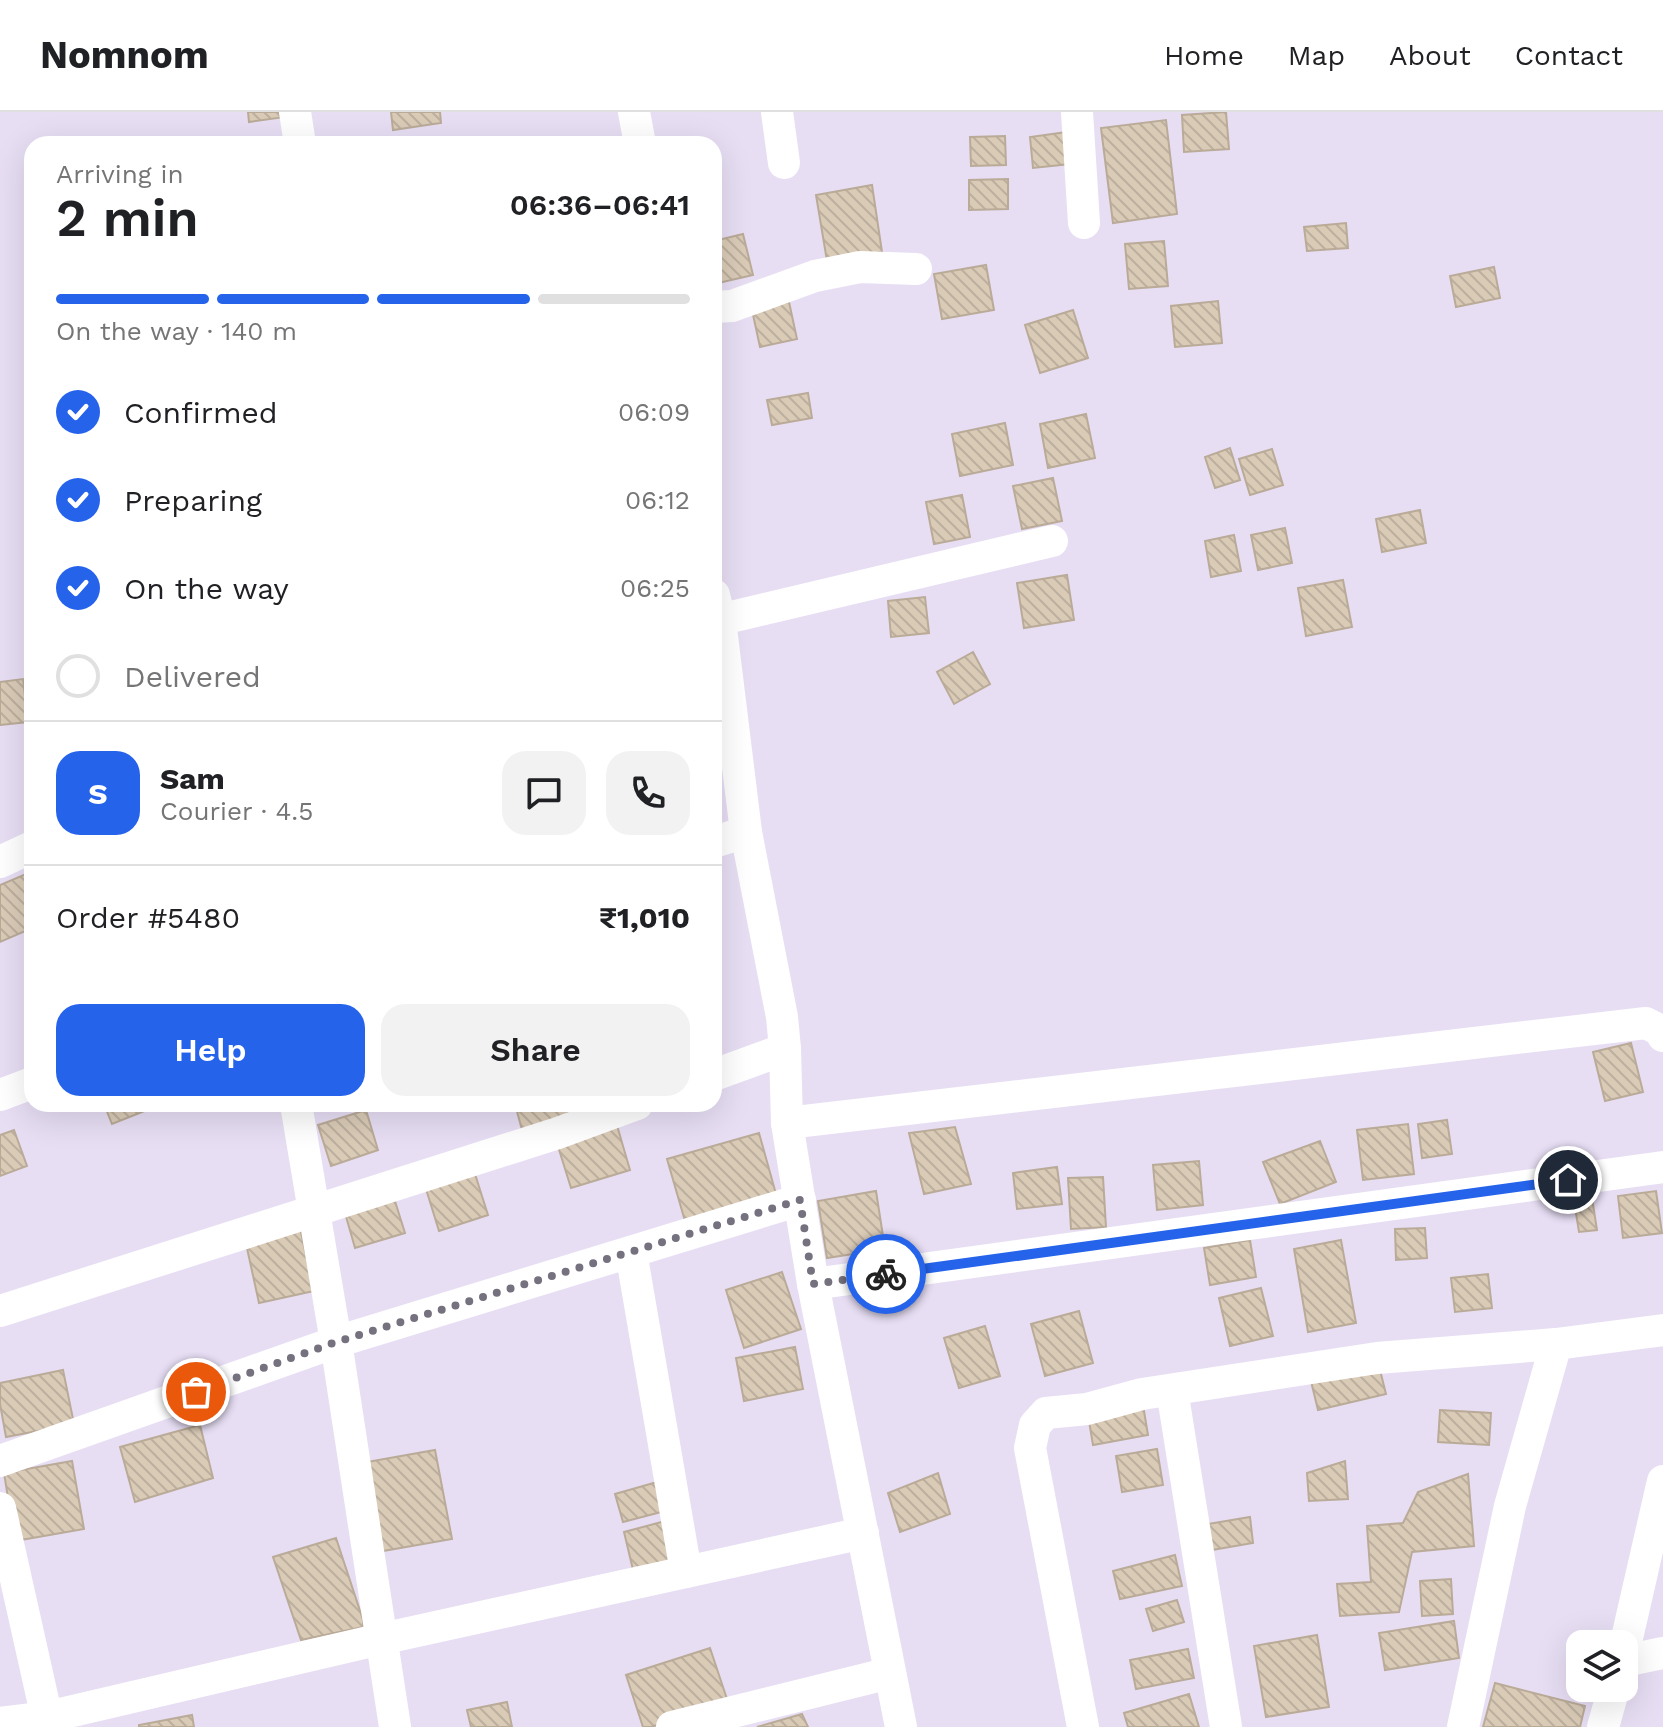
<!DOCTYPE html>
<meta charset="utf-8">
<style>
body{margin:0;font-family:"Work Sans",sans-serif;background:#f2f2f2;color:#202124;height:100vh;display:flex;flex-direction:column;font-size:30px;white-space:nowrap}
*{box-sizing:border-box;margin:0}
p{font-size:26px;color:#757577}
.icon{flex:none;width:44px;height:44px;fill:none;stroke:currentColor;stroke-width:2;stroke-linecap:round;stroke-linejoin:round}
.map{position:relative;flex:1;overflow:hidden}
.panel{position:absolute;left:24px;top:24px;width:698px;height:976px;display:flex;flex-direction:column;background:#fff;border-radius:24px;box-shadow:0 8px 32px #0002}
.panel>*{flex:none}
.tools{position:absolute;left:1566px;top:1518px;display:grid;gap:16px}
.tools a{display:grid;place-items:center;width:72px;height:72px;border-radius:16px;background:#fff;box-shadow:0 8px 32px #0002;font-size:40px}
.pin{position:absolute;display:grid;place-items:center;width:68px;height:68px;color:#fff;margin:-34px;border:4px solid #fff;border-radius:50%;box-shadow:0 2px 8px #0007}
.courier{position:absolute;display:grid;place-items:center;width:80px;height:80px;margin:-40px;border:6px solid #2563eb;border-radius:50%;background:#fff;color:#222;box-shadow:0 2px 10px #0007}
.overview em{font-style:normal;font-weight:600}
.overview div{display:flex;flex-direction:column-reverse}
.overview{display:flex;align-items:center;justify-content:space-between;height:136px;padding:0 32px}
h1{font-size:52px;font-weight:600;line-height:60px}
.bar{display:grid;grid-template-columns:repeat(4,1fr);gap:12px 8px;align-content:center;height:96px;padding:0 32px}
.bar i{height:10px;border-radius:6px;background:#e0e0e0}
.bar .selected{background:#2563eb}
.bar p{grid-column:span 4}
.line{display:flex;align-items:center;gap:20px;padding:0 32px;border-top:2px solid #e0e0e0}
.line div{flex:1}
.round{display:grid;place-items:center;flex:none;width:84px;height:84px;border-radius:24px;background:#f2f2f2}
ol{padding:0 32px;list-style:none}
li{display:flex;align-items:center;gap:24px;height:88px}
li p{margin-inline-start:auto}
li .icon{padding:8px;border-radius:50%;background:#2563eb;color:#fff;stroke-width:4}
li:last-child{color:#757577}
li i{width:44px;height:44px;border:4px solid #e0e0e0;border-radius:50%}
.primary-button{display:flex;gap:16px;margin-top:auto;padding:16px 32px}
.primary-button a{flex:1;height:92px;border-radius:24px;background:#2563eb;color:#fff;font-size:32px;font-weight:600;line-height:92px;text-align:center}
.primary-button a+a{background:#f2f2f2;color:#202124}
header{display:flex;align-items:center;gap:48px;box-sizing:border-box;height:112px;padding:0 40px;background:#fff;border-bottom:2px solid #e0e0e0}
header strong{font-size:38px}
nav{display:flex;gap:44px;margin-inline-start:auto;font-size:28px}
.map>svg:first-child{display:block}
</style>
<header>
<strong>Nomnom</strong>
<nav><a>Home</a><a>Map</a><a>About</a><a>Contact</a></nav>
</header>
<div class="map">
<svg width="1663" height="1615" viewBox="0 0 1663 1615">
<defs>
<pattern id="building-back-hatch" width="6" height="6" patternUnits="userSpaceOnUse" patternTransform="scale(2)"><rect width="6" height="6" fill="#dacbb7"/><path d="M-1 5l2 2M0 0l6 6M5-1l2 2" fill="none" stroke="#bcaf9e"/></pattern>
</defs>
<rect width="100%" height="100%" fill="#e7def4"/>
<!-- building -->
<g fill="url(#building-back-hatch)" stroke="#baab98" stroke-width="2">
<polygon points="248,0 285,0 285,5 249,10"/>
<polygon points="391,0 440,0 441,11 393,18"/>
<polygon points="1226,0 1229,37 1184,40 1182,3"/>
<polygon points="1166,8 1177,102 1113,111 1101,16"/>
<polygon points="1067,20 1070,52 1033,56 1030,25"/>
<polygon points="1005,24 1006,53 971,54 970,25"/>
<polygon points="289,25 290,32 252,32 252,29"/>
<polygon points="1008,67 1008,97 969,98 969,68"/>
<polygon points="872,73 882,140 827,149 816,83"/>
<polygon points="1346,111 1348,136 1307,139 1304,115"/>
<polygon points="743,122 753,163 714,172 714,129"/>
<polygon points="1164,129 1168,174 1129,177 1125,132"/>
<polygon points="986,153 994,198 942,207 934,162"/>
<polygon points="1494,155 1500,186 1456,195 1450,164"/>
<polygon points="1218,189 1222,231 1175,235 1171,194"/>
<polygon points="789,190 797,227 760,235 752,198"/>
<polygon points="1073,198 1088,246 1040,261 1025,213"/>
<polygon points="808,281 812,306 772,313 767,288"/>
<polygon points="1086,302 1095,346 1048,356 1040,312"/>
<polygon points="1005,311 1013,353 960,364 952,322"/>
<polygon points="1230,336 1240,368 1215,376 1205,345"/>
<polygon points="1272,337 1283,373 1250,383 1239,347"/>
<polygon points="1053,366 1062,409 1022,417 1013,374"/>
<polygon points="962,383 970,425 934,432 926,390"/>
<polygon points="1420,398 1426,431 1382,440 1376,407"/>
<polygon points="1285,416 1292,451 1258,458 1251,423"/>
<polygon points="1234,423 1241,459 1211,465 1205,429"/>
<polygon points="1067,463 1074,508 1024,516 1017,471"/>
<polygon points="1343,468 1352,515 1306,524 1298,476"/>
<polygon points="925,485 929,521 891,525 888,489"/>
<polygon points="973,540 990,572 954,592 937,560"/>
<polygon points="23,567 28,610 0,613 0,570"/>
<polygon points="714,674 721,704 714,706"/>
<polygon points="26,762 32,775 32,816 0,830 0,773"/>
<polygon points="1631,931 1643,980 1605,989 1593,940"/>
<polygon points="104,992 162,992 112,1012"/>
<polygon points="515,992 576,992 579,1002 522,1018"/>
<polygon points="366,998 378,1038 331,1054 318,1013"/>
<polygon points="1447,1008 1452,1042 1422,1046 1418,1012"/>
<polygon points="616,1010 630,1058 571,1076 556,1028"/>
<polygon points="1408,1012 1414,1062 1363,1068 1357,1018"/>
<polygon points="955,1015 971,1072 924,1082 909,1021"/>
<polygon points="14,1018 27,1054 0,1064 0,1023"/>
<polygon points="759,1021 776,1082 685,1109 667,1047"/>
<polygon points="1320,1029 1336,1070 1280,1092 1263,1050"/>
<polygon points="1199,1049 1203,1093 1157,1098 1153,1053"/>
<polygon points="1057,1055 1062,1092 1017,1097 1013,1061"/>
<polygon points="475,1062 488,1103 439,1119 426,1077"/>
<polygon points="1103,1065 1106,1115 1071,1117 1068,1066"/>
<polygon points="876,1079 885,1137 827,1146 818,1089"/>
<polygon points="1656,1079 1662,1121 1623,1126 1618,1084"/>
<polygon points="394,1086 405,1121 355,1136 345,1101"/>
<polygon points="1592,1086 1597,1118 1579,1120 1574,1089"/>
<polygon points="300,1116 314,1179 259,1191 245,1127"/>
<polygon points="1425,1116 1427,1146 1396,1148 1395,1117"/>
<polygon points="1250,1128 1256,1165 1210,1173 1204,1136"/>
<polygon points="1341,1128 1356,1211 1308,1220 1294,1137"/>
<polygon points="782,1160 801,1217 744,1236 726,1178"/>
<polygon points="1488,1162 1492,1196 1455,1200 1451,1166"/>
<polygon points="1261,1176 1273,1224 1230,1234 1219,1186"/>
<polygon points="1079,1199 1093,1251 1045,1264 1031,1212"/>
<polygon points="985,1214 1000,1264 959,1276 944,1226"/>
<polygon points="795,1235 803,1277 744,1289 736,1246"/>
<polygon points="1377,1246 1386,1282 1318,1298 1309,1261"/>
<polygon points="63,1258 74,1312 6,1325 0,1292 0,1271"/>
<polygon points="1142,1287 1148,1323 1093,1333 1087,1297"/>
<polygon points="1440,1298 1491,1301 1489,1333 1438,1330"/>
<polygon points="200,1313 213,1366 135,1390 120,1335"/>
<polygon points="1157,1337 1163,1373 1122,1380 1116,1344"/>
<polygon points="435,1338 452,1427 383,1439 367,1350"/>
<polygon points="72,1349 84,1417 15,1429 4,1361"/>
<polygon points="1345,1349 1348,1387 1309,1389 1307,1361"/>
<polygon points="938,1361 950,1402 900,1420 888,1381"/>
<polygon points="1468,1362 1474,1434 1412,1440 1399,1500 1340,1504 1337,1472 1371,1470 1367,1414 1403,1411 1418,1380"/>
<polygon points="657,1370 665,1399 623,1410 615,1382"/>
<polygon points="1250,1405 1253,1431 1206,1439 1202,1413"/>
<polygon points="669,1408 680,1450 634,1462 624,1420"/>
<polygon points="336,1426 363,1508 363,1515 301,1528 273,1445"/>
<polygon points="1175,1443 1182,1474 1120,1487 1113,1459"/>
<polygon points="1451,1467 1453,1502 1422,1504 1420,1469"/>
<polygon points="1177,1488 1184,1510 1153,1519 1146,1497"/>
<polygon points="1454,1509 1459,1546 1385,1558 1379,1521"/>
<polygon points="1317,1523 1329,1595 1266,1605 1254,1534"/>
<polygon points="710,1536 728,1590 651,1615 643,1615 626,1563"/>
<polygon points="1188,1537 1194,1566 1136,1577 1130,1548"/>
<polygon points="1495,1571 1585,1594 1580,1615 1483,1615"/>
<polygon points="1189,1582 1199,1615 1128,1615 1124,1601"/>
<polygon points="507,1590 512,1615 471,1615 467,1598"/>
<polygon points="802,1602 808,1615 757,1615"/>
<polygon points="192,1603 194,1615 139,1615 139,1613"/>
</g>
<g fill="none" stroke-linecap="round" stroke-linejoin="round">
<!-- minor -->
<g stroke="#fff" stroke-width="32">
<polyline points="295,0 300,32"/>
<polyline points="634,0 640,32"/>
<polyline points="777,0 784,51"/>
<polyline points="1077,0 1084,111"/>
<polyline points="714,195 732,194 815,164 860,155 916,157"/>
<polyline points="714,483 720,508 746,720 782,905 785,937 787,1011 813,1172 901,1615"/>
<polyline points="714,509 1052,429"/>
<polyline points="714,730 746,720"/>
<polyline points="0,750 32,735"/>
<polyline points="714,963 785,937"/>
<polyline points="0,983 32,971"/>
<polyline points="296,992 336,1230 395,1615"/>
<polyline points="787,1011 1646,911 1661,919 1663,924"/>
<polyline points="631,1140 686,1460"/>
<polyline points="813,1172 1663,1055"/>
<polyline points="0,1199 558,1021 637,992"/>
<polyline points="1172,1278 1226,1615"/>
<polyline points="0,1349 336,1230 800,1088"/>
<polyline points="0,1396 49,1615"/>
<polyline points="1624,1539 1663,1369"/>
<polyline points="1624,1549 1663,1541"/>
<polyline points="0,1611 47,1605 381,1527 863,1421"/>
<polyline points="672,1615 890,1561"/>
<polyline points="1083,1615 1030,1336 1035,1313 1046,1301 1087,1297 1142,1282 1377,1246 1556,1232 1663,1218"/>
<polyline points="1463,1615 1510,1394 1556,1232"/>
<polyline points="1603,1615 1614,1576"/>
</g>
</g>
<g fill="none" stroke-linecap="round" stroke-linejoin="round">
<!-- done -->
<polyline stroke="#76717e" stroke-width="8" stroke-dasharray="0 14.4" points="196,1280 336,1230 800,1088 813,1172 886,1162"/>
<!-- route -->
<polyline stroke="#2563eb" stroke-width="10" points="886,1162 1568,1068"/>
</g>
</svg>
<div class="tools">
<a><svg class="icon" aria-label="layers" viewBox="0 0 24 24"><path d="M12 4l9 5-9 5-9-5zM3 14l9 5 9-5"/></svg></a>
</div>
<div class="pin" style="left:196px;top:1280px;background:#ea580c"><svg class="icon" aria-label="bag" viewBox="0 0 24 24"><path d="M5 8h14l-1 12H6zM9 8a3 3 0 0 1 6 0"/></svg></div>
<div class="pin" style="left:1568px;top:1068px;background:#1f2937"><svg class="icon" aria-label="home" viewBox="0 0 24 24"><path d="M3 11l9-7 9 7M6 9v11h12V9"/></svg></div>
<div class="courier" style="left:886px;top:1162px"><svg class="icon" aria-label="bike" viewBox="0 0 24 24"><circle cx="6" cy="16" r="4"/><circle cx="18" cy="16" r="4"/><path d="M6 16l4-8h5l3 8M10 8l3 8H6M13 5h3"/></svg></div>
<section class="panel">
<div class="overview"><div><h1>2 min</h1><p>Arriving in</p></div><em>06:36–06:41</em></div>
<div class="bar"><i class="selected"></i><i class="selected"></i><i class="selected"></i><i></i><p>On the way · 140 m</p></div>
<ol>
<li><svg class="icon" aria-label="check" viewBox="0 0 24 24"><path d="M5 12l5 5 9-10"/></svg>Confirmed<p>06:09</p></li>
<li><svg class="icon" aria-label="check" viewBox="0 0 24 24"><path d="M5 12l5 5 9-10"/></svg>Preparing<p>06:12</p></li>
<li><svg class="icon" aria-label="check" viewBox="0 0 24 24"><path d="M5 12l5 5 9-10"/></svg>On the way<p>06:25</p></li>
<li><i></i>Delivered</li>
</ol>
<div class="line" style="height:144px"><b class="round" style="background:#2563eb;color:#fff">S</b><div><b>Sam</b><p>Courier · 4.5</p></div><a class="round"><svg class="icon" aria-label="chat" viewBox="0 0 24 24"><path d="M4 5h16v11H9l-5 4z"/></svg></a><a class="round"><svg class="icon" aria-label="phone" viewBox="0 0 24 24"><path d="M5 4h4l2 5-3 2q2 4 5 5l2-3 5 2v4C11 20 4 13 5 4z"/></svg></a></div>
<div class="line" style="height:104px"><div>Order #5480</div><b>₹1,010</b></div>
<div class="primary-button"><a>Help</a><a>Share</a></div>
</section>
</div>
